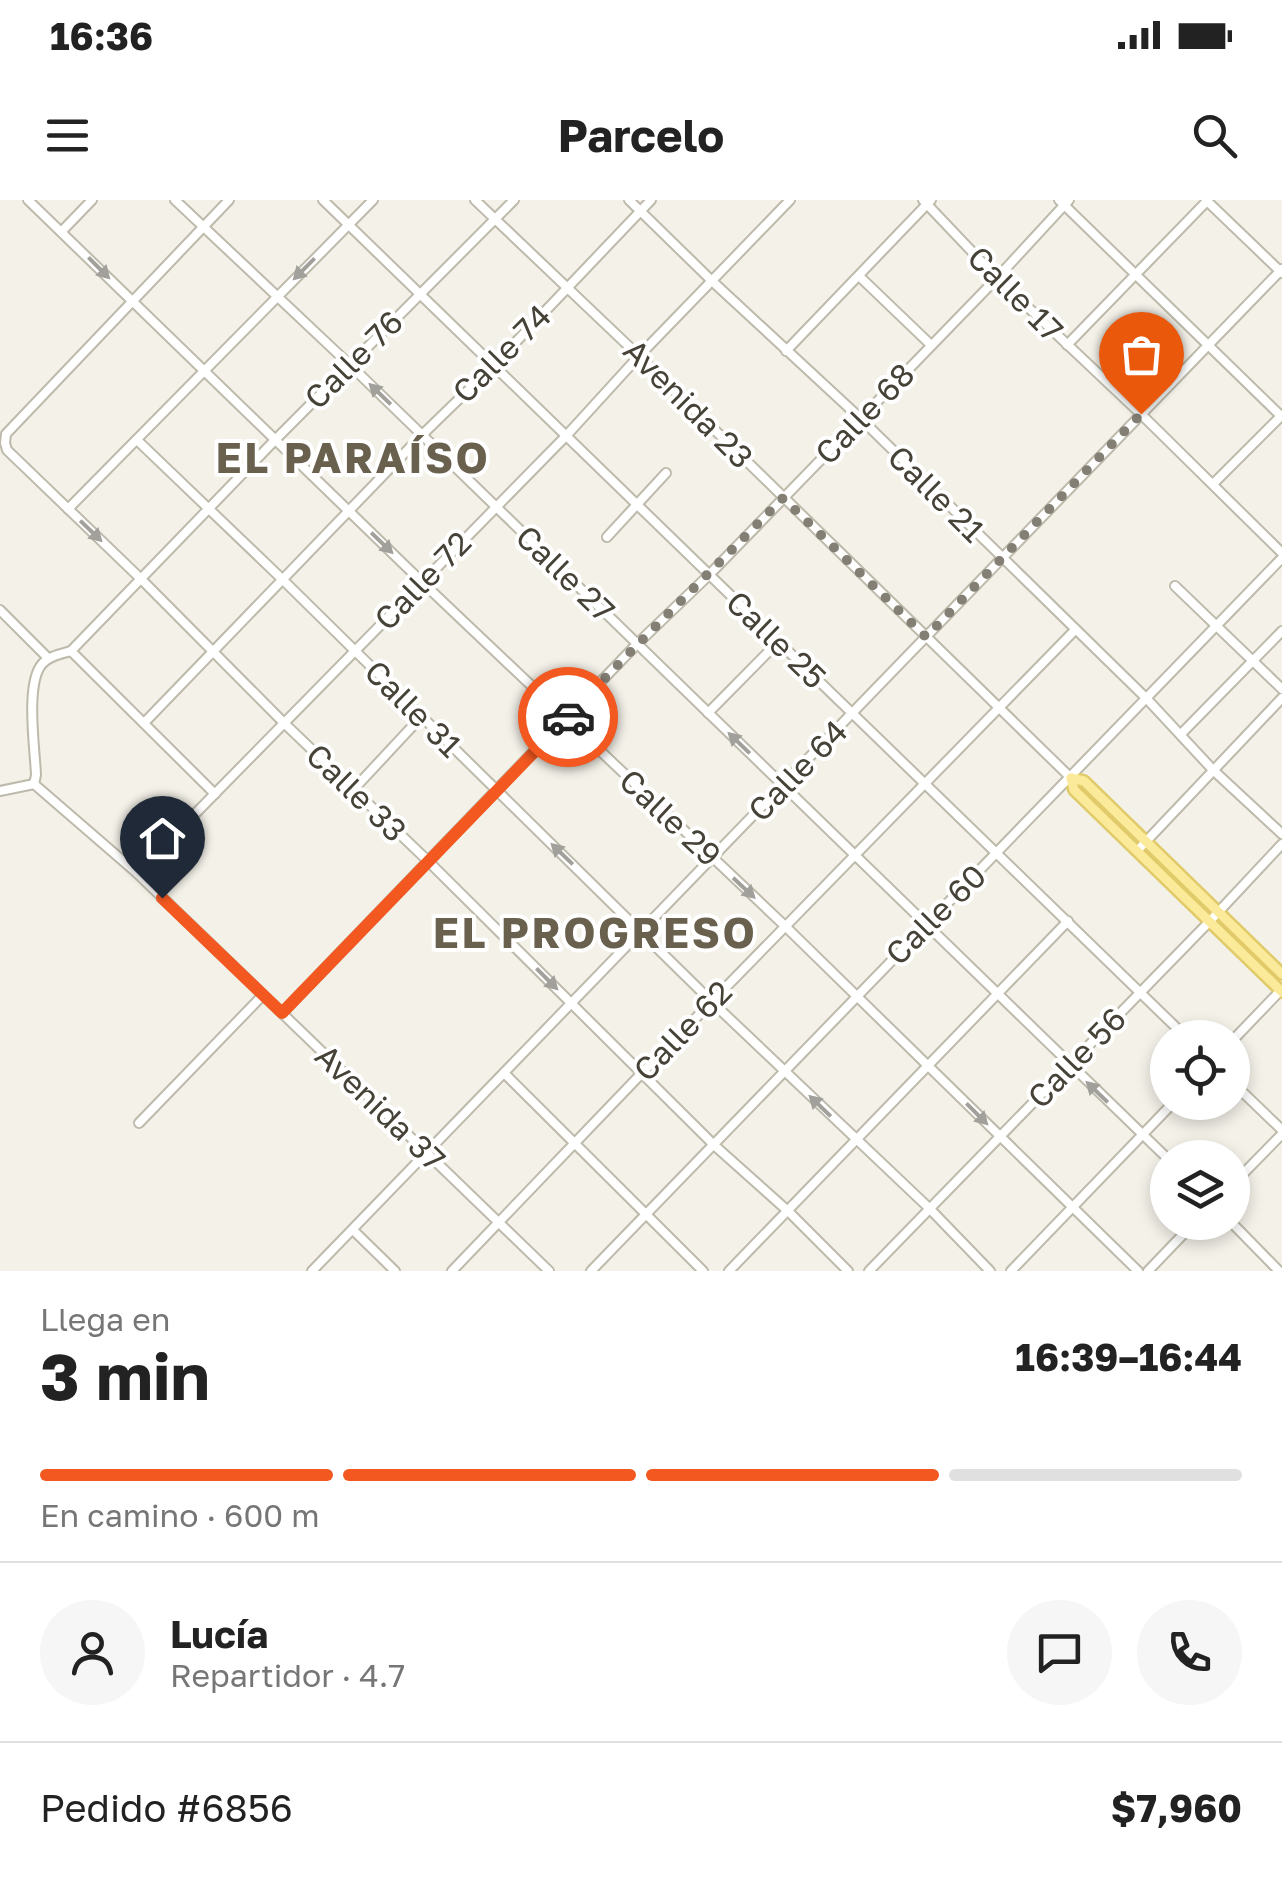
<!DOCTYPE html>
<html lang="es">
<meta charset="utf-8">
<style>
body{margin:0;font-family:"Golos Text",sans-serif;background:#f6f6f6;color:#222;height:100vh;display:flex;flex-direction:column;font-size:38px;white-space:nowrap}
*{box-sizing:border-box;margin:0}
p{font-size:32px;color:#767676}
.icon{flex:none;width:55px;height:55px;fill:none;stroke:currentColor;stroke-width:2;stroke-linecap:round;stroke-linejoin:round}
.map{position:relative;height:1071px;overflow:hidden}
.panel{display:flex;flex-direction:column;background:#fff;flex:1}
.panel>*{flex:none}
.controls{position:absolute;left:1150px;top:820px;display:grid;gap:20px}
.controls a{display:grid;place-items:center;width:100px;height:100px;border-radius:50%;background:#fff;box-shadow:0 5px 15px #0003;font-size:50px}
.pin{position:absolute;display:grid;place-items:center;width:85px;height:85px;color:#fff;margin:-102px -42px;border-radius:50% 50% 50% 0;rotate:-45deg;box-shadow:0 0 10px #0007}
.pin .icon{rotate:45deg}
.courier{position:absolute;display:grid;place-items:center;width:100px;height:100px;margin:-50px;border:8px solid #f25820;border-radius:50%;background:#fff;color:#222;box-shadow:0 2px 12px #0007}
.headline em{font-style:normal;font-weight:700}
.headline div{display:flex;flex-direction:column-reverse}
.headline{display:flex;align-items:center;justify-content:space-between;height:170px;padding:0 40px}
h1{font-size:65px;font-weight:700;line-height:75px}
.bar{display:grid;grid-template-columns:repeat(4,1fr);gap:15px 10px;align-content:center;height:120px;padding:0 40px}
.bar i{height:12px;border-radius:8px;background:#e0e0e0}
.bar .current{background:#f25820}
.bar p{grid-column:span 4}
.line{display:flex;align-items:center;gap:25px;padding:0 40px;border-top:2px solid #e0e0e0}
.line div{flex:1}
.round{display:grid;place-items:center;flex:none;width:105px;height:105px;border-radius:52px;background:#f6f6f6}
.status{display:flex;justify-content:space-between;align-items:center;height:70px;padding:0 50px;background:#fff;direction:ltr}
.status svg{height:28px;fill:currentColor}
header{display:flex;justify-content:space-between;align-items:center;height:130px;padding:0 40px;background:#fff;font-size:45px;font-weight:700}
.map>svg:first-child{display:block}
</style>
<div class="status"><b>16:36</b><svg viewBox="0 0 49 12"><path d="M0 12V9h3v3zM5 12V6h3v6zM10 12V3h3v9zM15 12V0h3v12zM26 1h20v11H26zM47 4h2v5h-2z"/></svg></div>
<header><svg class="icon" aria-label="menu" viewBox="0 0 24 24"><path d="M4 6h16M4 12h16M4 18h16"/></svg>Parcelo<svg class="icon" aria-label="search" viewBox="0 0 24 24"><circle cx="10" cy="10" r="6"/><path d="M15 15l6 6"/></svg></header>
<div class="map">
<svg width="1282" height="1071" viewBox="0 0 1282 1071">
<rect width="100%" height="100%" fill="#f3f1e8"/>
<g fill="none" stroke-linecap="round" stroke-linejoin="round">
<defs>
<g id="minor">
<polyline points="28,0 422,382 785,726 1138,1071"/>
<polyline points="175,0 349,164 1168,959"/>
<polyline points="229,0 6,234 5,243 7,250 140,378 284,523 428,661 714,945 789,1012 848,1071"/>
<polyline points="323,0 1187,838"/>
<polyline points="475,0 639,156 1071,578"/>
<polyline points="629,0 712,81 860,218 1147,499 1213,570 1282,634"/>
<polyline points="923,0 997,78 1141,214 1282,353"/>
<polyline points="1059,0 1282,217"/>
<polyline points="1206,0 1282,73"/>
<polyline points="62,31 92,0"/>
<polyline points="859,76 931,145"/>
<polyline points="1067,145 1208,0"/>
<polyline points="786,151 931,0"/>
<polyline points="137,240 282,379 712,802 929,1008 990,1071"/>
<polyline points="1213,284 1282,215"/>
<polyline points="68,309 373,0"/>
<polyline points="607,337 666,273"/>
<polyline points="1175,386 1282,489"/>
<polyline points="0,410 48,458"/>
<polyline points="71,451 215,594"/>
<polyline points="708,513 778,442"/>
<polyline points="144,523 422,235 493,166 651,0"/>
<polyline points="1181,534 1282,431"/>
<path d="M34 584 36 575C35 549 25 484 42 464 49 456 61 454 71 451L276 239 514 0"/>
<polyline points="34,584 137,673 549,1071"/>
<polyline points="353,590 421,517"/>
<polyline points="0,591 34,584"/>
<polyline points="1137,651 1282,498"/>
<polyline points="137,673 566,236 639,156 790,0"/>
<polyline points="282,813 637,444 709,375 997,78 1069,0"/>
<polyline points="1232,841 1281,790"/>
<polyline points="504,873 703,1071"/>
<polyline points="1232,882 1282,930"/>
<polyline points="139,923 263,795"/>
<polyline points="1232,985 1282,934"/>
<polyline points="1231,1022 1279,1071"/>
<polyline points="353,1030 395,1071"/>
<polyline points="312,1071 1282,69"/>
<polyline points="452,1071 642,873 1075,430"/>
<polyline points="591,1071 1282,358"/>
<polyline points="729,1071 1068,721"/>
<polyline points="869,1071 1209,722 1282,644"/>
<polyline points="1011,1071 1174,902"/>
<polyline points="1148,1071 1195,1022"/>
</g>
<g id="major">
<polyline points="1071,578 1074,590 1282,792"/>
<polyline points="1071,578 1084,581 1282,774"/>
</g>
</defs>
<!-- minor casing -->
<use href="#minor" stroke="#bebaab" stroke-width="12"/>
<!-- major casing -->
<use href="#major" stroke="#e0ca69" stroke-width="14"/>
<!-- minor -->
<use href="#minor" stroke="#fff" stroke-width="8"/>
<!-- major -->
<use href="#major" stroke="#fbea99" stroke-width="9"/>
</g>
<!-- one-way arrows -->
<defs><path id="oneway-solid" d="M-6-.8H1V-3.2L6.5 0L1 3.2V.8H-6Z" transform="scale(2.5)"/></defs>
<g fill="#a2a09b">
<use href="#oneway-solid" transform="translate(99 68) rotate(45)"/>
<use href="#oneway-solid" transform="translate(304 69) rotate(135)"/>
<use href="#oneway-solid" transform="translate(380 194) rotate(-136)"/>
<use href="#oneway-solid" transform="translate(91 331) rotate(44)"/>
<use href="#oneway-solid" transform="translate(382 343) rotate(44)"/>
<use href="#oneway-solid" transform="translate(739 543) rotate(-136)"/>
<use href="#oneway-solid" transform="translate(562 654) rotate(-136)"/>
<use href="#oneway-solid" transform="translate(744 688) rotate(43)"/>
<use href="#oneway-solid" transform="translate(547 779) rotate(45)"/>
<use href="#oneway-solid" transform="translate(1097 892) rotate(-136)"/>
<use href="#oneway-solid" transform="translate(820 906) rotate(-136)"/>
<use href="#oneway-solid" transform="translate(977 914) rotate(45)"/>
</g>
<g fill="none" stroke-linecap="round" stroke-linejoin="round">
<!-- done -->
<path stroke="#837f75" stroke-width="10" stroke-dasharray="0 18" d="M568 517C638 442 712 371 783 298L926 437 1141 214"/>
<!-- route -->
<polyline stroke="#f25820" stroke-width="12" points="162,698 282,813 568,517"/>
</g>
<g text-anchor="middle" stroke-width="8" stroke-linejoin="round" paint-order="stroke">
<!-- street labels -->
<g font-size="32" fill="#464237" stroke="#fff">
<text transform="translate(1015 94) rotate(45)" y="11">Calle 17</text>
<text transform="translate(502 154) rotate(-45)" y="11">Calle 74</text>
<text transform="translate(354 160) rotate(-45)" y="11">Calle 76</text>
<text transform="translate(688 204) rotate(45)" y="11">Avenida 23</text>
<text transform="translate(865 214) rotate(-46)" y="11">Calle 68</text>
<text transform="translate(936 294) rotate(45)" y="11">Calle 21</text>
<text transform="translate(565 374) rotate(44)" y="11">Calle 27</text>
<text transform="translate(423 381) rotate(-46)" y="11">Calle 72</text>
<text transform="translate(776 440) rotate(44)" y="11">Calle 25</text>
<text transform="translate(413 509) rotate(45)" y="11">Calle 31</text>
<text transform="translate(798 571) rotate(-46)" y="11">Calle 64</text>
<text transform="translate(356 593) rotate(44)" y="11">Calle 33</text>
<text transform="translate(670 618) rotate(43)" y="11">Calle 29</text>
<text transform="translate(936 715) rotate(-45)" y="11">Calle 60</text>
<text transform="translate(683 831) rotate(-46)" y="11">Calle 62</text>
<text transform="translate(1077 858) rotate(-46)" y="11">Calle 56</text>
<text transform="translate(380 908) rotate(44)" y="11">Avenida 37</text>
</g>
<!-- district labels -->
<g font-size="42" font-weight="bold" letter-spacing="2.5" fill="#69614e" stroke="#fff">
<text x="353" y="273">EL PARAÍSO</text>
<text x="595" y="748">EL PROGRESO</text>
</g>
</g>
</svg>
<div class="controls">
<a><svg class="icon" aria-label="locate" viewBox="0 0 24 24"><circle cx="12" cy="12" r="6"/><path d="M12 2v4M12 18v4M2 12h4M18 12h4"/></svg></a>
<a><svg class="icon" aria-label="layers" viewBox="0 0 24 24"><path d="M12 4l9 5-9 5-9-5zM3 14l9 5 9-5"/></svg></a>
</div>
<div class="pin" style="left:1141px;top:214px;background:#ea580c"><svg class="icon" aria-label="bag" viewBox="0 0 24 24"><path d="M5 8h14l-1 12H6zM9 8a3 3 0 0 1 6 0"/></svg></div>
<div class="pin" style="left:162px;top:698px;background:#1f2937"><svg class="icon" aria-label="home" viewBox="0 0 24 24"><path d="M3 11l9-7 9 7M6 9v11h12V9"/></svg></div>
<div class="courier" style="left:568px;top:517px"><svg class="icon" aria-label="car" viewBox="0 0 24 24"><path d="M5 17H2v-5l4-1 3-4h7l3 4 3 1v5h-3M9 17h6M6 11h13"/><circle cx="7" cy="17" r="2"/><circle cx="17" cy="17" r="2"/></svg></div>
</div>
<section class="panel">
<div class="headline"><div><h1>3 min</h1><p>Llega en</p></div><em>16:39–16:44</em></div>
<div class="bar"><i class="current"></i><i class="current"></i><i class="current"></i><i></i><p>En camino · 600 m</p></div>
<div class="line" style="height:180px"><a class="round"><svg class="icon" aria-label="person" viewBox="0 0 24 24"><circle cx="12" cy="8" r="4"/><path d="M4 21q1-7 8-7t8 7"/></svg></a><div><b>Lucía</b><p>Repartidor · 4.7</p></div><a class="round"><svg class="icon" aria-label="chat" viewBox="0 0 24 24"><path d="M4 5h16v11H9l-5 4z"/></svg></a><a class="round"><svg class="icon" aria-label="phone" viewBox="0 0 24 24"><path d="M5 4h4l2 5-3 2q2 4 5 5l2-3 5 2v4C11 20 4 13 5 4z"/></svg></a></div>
<div class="line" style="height:130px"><div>Pedido #6856</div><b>$7,960</b></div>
</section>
